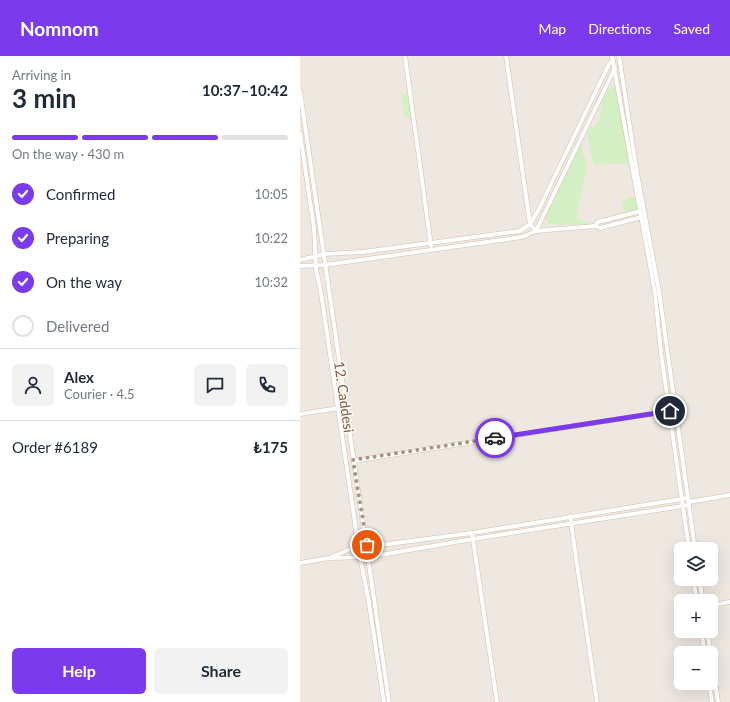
<!DOCTYPE html>
<meta charset="utf-8">
<style>
body{margin:0;font-family:Lato,sans-serif;background:#f2f2f3;color:#1f2937;height:100vh;display:flex;flex-direction:column;font-size:15px;white-space:nowrap}
*{box-sizing:border-box;margin:0}
p{font-size:13px;color:#747a83}
.icon{flex:none;width:22px;height:22px;fill:none;stroke:currentColor;stroke-width:2;stroke-linecap:round;stroke-linejoin:round}
.map{position:relative;flex:1;overflow:hidden}
.sheet{display:flex;flex-direction:column;background:#fff;width:300px}
.sheet>*{flex:none}
.tools{position:absolute;left:374px;top:486px;display:grid;gap:8px}
.tools a{display:grid;place-items:center;width:44px;height:44px;border-radius:6px;background:#fff;box-shadow:0 4px 16px #0002;font-size:20px}
.pin{position:absolute;display:grid;place-items:center;width:34px;height:34px;color:#fff;margin:-17px;border:2px solid #fff;border-radius:50%;box-shadow:0 1px 4px #0007}
.courier{position:absolute;display:grid;place-items:center;width:40px;height:40px;margin:-20px;border:3px solid #7c3aed;border-radius:50%;background:#fff;color:#222;box-shadow:0 1px 5px #0007}
.overview em{font-style:normal;font-weight:700}
.overview div{display:flex;flex-direction:column-reverse}
.overview{display:flex;align-items:center;justify-content:space-between;height:68px;padding:0 12px}
h1{font-size:26px;font-weight:700;line-height:30px}
.bar{display:grid;grid-template-columns:repeat(4,1fr);gap:6px 4px;align-content:center;height:48px;padding:0 12px}
.bar i{height:5px;border-radius:3px;background:#e0e1e3}
.bar .selected{background:#7c3aed}
.bar p{grid-column:span 4}
.line{display:flex;align-items:center;gap:10px;padding:0 12px;border-top:1px solid #e0e1e3}
.line div{flex:1}
.round{display:grid;place-items:center;flex:none;width:42px;height:42px;border-radius:6px;background:#f2f2f3}
ol{padding:0 12px;list-style:none}
li{display:flex;align-items:center;gap:12px;height:44px}
li p{margin-inline-start:auto}
li .icon{padding:4px;border-radius:50%;background:#7c3aed;color:#fff;stroke-width:4}
li:last-child{color:#747a83}
li i{width:22px;height:22px;border:2px solid #e0e1e3;border-radius:50%}
.action{display:flex;gap:8px;margin-top:auto;padding:8px 12px}
.action a{flex:1;height:46px;border-radius:6px;background:#7c3aed;color:#fff;font-size:16px;font-weight:700;line-height:46px;text-align:center}
.action a+a{background:#f2f2f3;color:#1f2937}
header{display:flex;align-items:center;gap:24px;box-sizing:border-box;height:56px;padding:0 20px;background:#7c3aed;color:#fff}
header strong{font-size:19px}
nav{display:flex;gap:22px;margin-inline-start:auto;font-size:14px}
main{display:flex;flex:1;min-height:0}
.map>svg:first-child{display:block}
</style>
<header>
<strong>Nomnom</strong>
<nav><a>Map</a><a>Directions</a><a>Saved</a></nav>
</header>
<main>
<section class="sheet">
<div class="overview"><div><h1>3 min</h1><p>Arriving in</p></div><em>10:37–10:42</em></div>
<div class="bar"><i class="selected"></i><i class="selected"></i><i class="selected"></i><i></i><p>On the way · 430 m</p></div>
<ol>
<li><svg class="icon" aria-label="check" viewBox="0 0 24 24"><path d="M5 12l5 5 9-10"/></svg>Confirmed<p>10:05</p></li>
<li><svg class="icon" aria-label="check" viewBox="0 0 24 24"><path d="M5 12l5 5 9-10"/></svg>Preparing<p>10:22</p></li>
<li><svg class="icon" aria-label="check" viewBox="0 0 24 24"><path d="M5 12l5 5 9-10"/></svg>On the way<p>10:32</p></li>
<li><i></i>Delivered</li>
</ol>
<div class="line" style="height:72px"><a class="round"><svg class="icon" aria-label="person" viewBox="0 0 24 24"><circle cx="12" cy="8" r="4"/><path d="M4 21q1-7 8-7t8 7"/></svg></a><div><b>Alex</b><p>Courier · 4.5</p></div><a class="round"><svg class="icon" aria-label="chat" viewBox="0 0 24 24"><path d="M4 5h16v11H9l-5 4z"/></svg></a><a class="round"><svg class="icon" aria-label="phone" viewBox="0 0 24 24"><path d="M5 4h4l2 5-3 2q2 4 5 5l2-3 5 2v4C11 20 4 13 5 4z"/></svg></a></div>
<div class="line" style="height:52px"><div>Order #6189</div><b>₺175</b></div>
<div class="action"><a>Help</a><a>Share</a></div>
</section>
<div class="map">
<svg width="430" height="646" viewBox="0 0 430 646">
<rect width="100%" height="100%" fill="#fff6e8"/>
<!-- industrial -->
<path fill="#efe8e1" fill-rule="evenodd" d="M0 0H430V646H0ZM381 493H411V523H381ZM381 545H411V575H381ZM381 597H411V627H381Z"/>
<!-- green -->
<g fill="#d4efc3">
<path d="M314 31 317 32 330 107 296 109 293 106 287 76 290 71 295 70C298 63 303 57 300 49L308 33Z"/>
<polygon points="108,37 112,64 104,60 101,39"/>
<polygon points="281,87 287,111 276,161 292,169 249,168 245,162"/>
<polygon points="336,141 339,153 324,157 321,146 326,145 326,143"/>
</g>
<g fill="none" stroke-linecap="round" stroke-linejoin="round">
<defs>
<g id="minor">
<polyline points="105,0 131,190"/>
<polyline points="206,0 230,168 236,175"/>
<polyline points="312,0 355,237 361,297 389,493"/>
<polyline points="319,0 337,117 359,235 395,493"/>
<polyline points="0,35 89,646"/>
<polyline points="0,77 14,172 16,213 21,237 60,501 69,547 84,646"/>
<polyline points="295,170 298,166 341,155"/>
<polyline points="236,175 315,12"/>
<polyline points="0,204 24,198 63,196 220,175 230,168 239,153 309,8 313,5"/>
<polyline points="0,210 25,209 222,181 236,175 295,170 300,172 342,161"/>
<polyline points="0,358 39,352"/>
<polyline points="53,405 370,355"/>
<polyline points="389,446 430,439"/>
<polyline points="270,460 297,646"/>
<polyline points="172,477 197,646"/>
<polyline points="31,501 58,490 81,489 172,477 388,442"/>
<polyline points="0,507 29,502 69,501 173,483 389,449"/>
<polyline points="393,523 397,545"/>
<polyline points="399,523 403,545"/>
<polyline points="412,549 430,546"/>
<polyline points="401,575 405,597"/>
<polyline points="407,575 411,597"/>
<polyline points="411,600 418,646"/>
<polyline points="409,627 412,646"/>
</g>
</defs>
<!-- minor casing -->
<use href="#minor" stroke="#d3beab" stroke-width="5"/>
<!-- minor -->
<use href="#minor" stroke="#fff" stroke-width="4"/>
</g>
<g fill="none" stroke-linecap="round" stroke-linejoin="round">
<!-- done -->
<polyline stroke="#aa9280" stroke-width="4" stroke-dasharray="0 7.2" points="67,489 53,404 195,382"/>
<!-- route -->
<polyline stroke="#7c3aed" stroke-width="5" points="195,382 370,355"/>
</g>
<g text-anchor="middle" stroke-width="3.5" stroke-linejoin="round" paint-order="stroke">
<!-- street labels -->
<g font-size="14" fill="#7d5c48" stroke="#fff9f0">
<text transform="translate(44 341) rotate(82)" y="5">12. Caddesi</text>
</g>
</g>
</svg>
<div class="tools">
<a><svg class="icon" aria-label="layers" viewBox="0 0 24 24"><path d="M12 4l9 5-9 5-9-5zM3 14l9 5 9-5"/></svg></a>
<a>+</a>
<a>−</a>
</div>
<div class="pin" style="left:67px;top:489px;background:#ea580c"><svg class="icon" aria-label="bag" viewBox="0 0 24 24"><path d="M5 8h14l-1 12H6zM9 8a3 3 0 0 1 6 0"/></svg></div>
<div class="pin" style="left:370px;top:355px;background:#1f2937"><svg class="icon" aria-label="home" viewBox="0 0 24 24"><path d="M3 11l9-7 9 7M6 9v11h12V9"/></svg></div>
<div class="courier" style="left:195px;top:382px"><svg class="icon" aria-label="car" viewBox="0 0 24 24"><path d="M5 17H2v-5l4-1 3-4h7l3 4 3 1v5h-3M9 17h6M6 11h13"/><circle cx="7" cy="17" r="2"/><circle cx="17" cy="17" r="2"/></svg></div>
</div>
</main>
